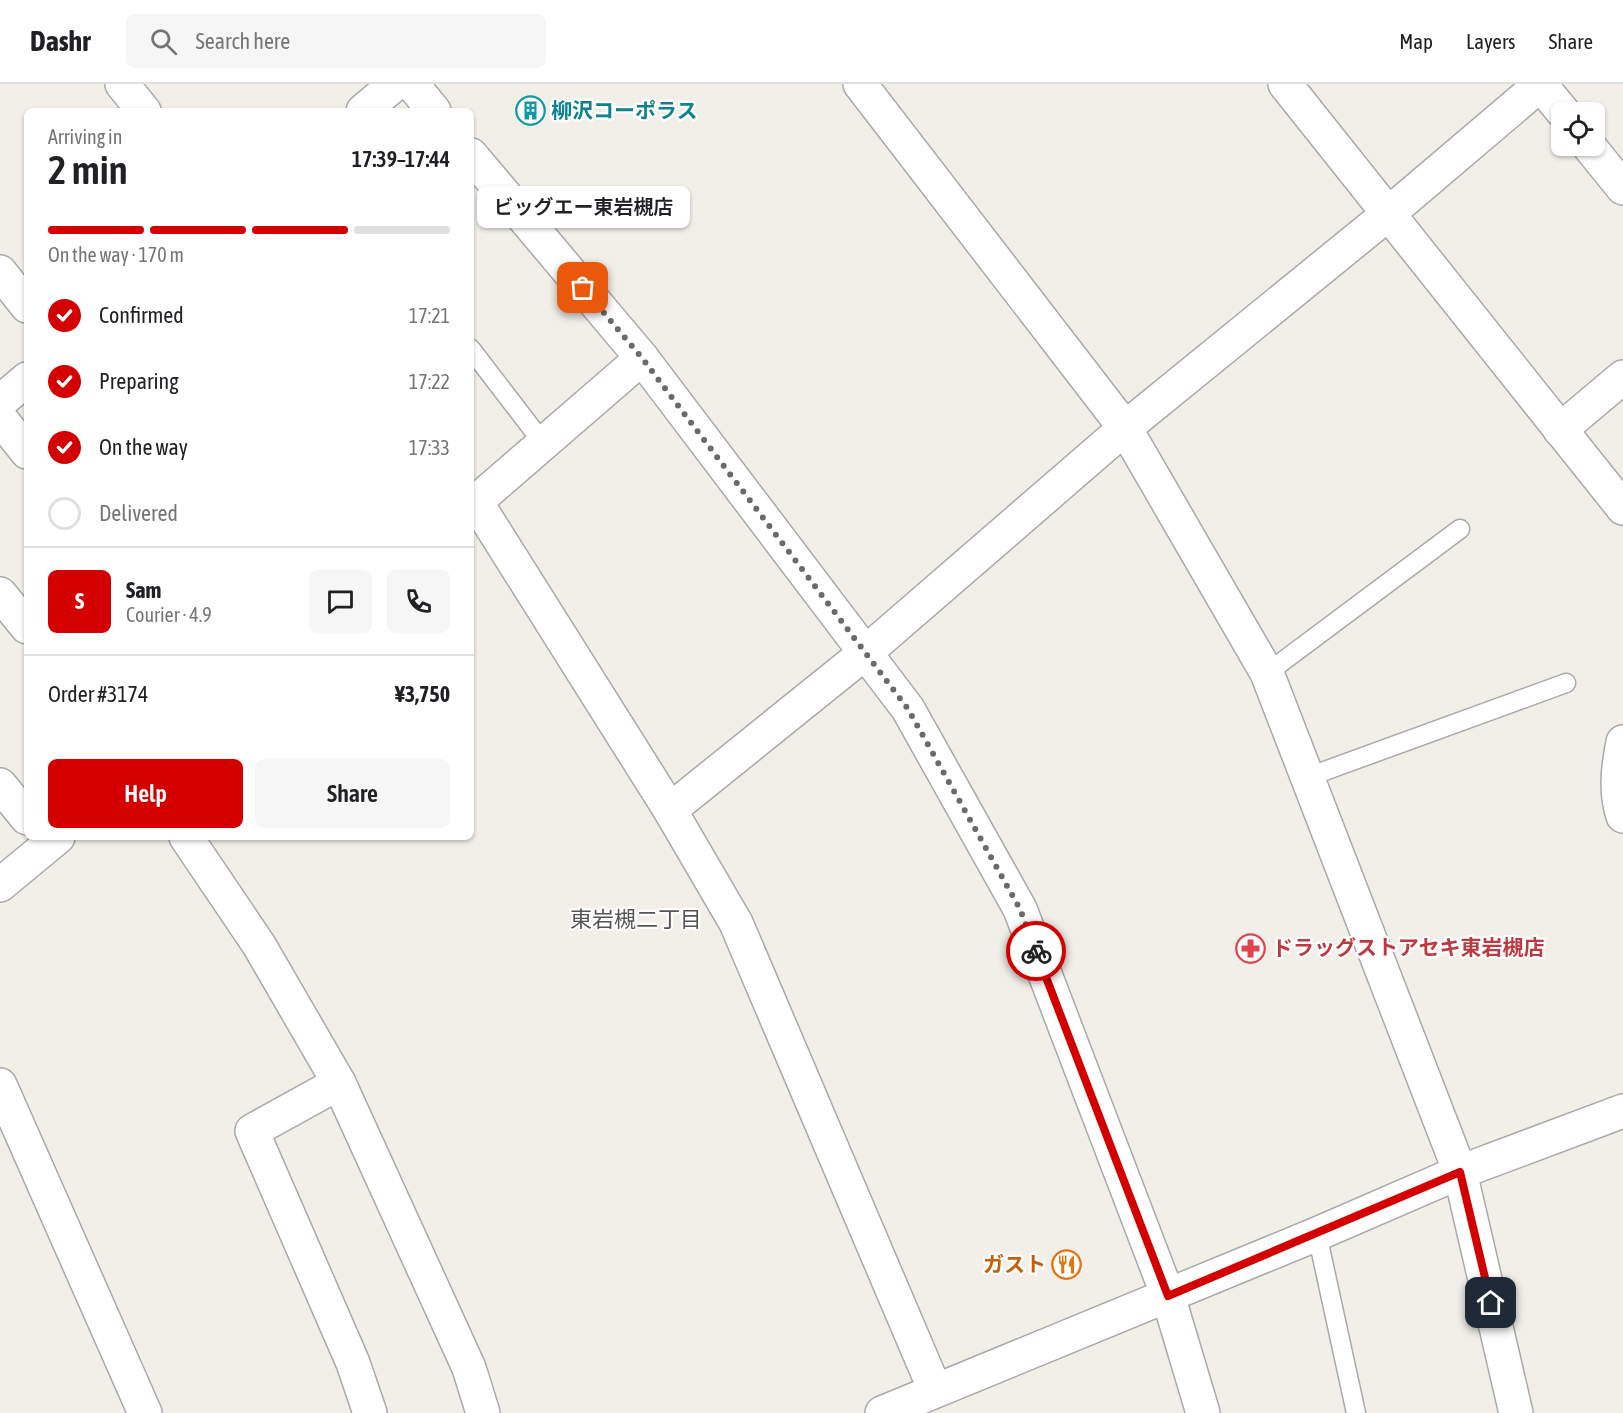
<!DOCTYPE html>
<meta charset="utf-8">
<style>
body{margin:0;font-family:"Asap Condensed","Noto Sans JP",sans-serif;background:#f6f6f6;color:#202124;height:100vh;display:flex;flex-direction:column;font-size:22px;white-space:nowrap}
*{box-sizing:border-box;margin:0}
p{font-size:20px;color:#757577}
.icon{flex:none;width:33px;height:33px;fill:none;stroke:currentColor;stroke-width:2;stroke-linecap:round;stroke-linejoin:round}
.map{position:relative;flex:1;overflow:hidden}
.side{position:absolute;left:24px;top:24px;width:450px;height:732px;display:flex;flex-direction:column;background:#fff;border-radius:9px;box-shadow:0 2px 4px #0004}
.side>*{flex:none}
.controls{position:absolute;left:1551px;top:18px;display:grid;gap:12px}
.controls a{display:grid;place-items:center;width:54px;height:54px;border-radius:9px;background:#fff;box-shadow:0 2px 4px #0004;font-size:30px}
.pin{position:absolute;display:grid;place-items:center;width:51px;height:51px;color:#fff;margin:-26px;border-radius:12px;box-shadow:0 3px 9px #0006}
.courier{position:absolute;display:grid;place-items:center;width:60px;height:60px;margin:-30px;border:4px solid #d40000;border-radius:50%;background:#fff;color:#222;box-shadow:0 2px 8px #0007}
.bubble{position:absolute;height:42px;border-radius:9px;background:#fff;box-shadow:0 2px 4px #0004;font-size:20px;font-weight:600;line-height:42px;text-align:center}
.overview em{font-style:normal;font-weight:600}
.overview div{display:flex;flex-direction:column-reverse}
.overview{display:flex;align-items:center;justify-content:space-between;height:102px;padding:0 24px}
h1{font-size:39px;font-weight:600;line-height:45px}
.bar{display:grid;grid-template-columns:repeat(4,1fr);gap:9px 6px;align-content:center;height:72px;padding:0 24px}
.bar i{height:8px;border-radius:4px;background:#e0e0e0}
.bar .selected{background:#d40000}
.bar p{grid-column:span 4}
.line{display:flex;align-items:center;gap:15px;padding:0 24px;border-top:2px solid #e0e0e0}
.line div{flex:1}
.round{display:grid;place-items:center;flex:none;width:63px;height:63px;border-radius:9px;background:#f6f6f6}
ol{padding:0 24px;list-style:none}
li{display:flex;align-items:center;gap:18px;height:66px}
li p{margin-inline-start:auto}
li .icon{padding:6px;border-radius:50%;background:#d40000;color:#fff;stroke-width:4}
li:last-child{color:#757577}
li i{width:33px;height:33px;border:3px solid #e0e0e0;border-radius:50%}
.button{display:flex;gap:12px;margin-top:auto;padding:12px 24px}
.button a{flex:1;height:69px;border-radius:9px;background:#d40000;color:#fff;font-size:24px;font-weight:600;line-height:69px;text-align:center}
.button a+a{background:#f6f6f6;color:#202124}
header{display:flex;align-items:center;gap:36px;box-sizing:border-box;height:84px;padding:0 30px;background:#fff;border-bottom:2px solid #e0e0e0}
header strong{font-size:28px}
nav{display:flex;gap:33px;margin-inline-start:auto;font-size:21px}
.search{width:420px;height:54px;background:#f6f6f6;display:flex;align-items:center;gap:15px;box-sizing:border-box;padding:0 21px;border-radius:9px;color:#757577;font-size:22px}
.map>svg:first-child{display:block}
</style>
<header>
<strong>Dashr</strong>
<div class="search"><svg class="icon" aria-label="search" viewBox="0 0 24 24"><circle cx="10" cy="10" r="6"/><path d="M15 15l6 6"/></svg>Search here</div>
<nav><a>Map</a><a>Layers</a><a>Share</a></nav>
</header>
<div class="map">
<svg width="1623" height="1329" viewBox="0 0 1623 1329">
<rect width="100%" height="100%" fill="#f2efe9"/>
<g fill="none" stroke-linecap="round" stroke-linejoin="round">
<defs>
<g id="service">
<polyline points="471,265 543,359"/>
<polyline points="1267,589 1460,445"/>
<polyline points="1308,693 1566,599"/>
<polyline points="1317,1150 1356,1329"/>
</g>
<g id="minor">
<polyline points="122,0 144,27"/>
<polyline points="860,0 1125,344 1267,589 1460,1088 1516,1329"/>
<polyline points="1285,0 1623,424"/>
<polyline points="1540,0 1563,28"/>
<polyline points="1589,62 1623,104"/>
<polyline points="0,188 27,222"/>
<polyline points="0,334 27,368"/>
<polyline points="1560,346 1623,293"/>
<polyline points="476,418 670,726 736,839 935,1306"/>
<polyline points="471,422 642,274"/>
<path d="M1623 658C1618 683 1615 708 1623 732"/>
<polyline points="0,701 27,734"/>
<polyline points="670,726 865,569 1125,344 1388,130 1541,0"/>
<polyline points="0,801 58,753"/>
<polyline points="339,999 252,1047 353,1279 370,1329"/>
<polyline points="0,1001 145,1329"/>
<polyline points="882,1329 1317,1150 1460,1088 1623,1027"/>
</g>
<g id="tertiary">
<polyline points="412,0 434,27"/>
<polyline points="363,27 395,0"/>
<polyline points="471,71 642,274 908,625 1020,825 1168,1212 1203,1329"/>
<polyline points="0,318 27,295"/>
<polyline points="0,510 27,543"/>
<polyline points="186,753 259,861 339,999 469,1284 483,1329"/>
</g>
</defs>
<!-- service casing -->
<use href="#service" stroke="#a9a9a9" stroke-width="21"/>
<!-- minor casing -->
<use href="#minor" stroke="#a9a9a9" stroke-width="36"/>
<!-- tertiary casing -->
<use href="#tertiary" stroke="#a9a9a9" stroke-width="36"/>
<!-- service -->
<use href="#service" stroke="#fff" stroke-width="18"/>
<!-- minor -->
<use href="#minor" stroke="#fff" stroke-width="33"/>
<!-- tertiary -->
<use href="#tertiary" stroke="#fff" stroke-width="33"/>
</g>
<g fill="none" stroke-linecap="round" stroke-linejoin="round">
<!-- done -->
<polyline stroke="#6b6a68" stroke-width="6" stroke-dasharray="0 10.8" points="583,204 642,274 908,625 1020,825 1036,867"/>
<!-- route -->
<polyline stroke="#d40000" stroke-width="8" points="1036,867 1168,1212 1460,1088 1491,1219"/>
</g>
<!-- icons -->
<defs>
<symbol id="building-ring" viewBox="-11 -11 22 22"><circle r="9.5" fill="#fff" stroke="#0f9aa8" stroke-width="1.5"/><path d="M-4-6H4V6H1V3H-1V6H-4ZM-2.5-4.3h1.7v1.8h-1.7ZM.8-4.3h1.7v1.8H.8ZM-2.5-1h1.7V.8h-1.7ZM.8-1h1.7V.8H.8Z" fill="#0f9aa8"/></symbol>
<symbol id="pharmacy-ring" viewBox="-11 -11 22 22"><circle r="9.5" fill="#fff" stroke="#e0444e" stroke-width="1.5"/><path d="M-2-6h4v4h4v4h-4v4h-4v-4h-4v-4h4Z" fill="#e0444e"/></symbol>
<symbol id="restaurant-ring" viewBox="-11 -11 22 22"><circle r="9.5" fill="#fff" stroke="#e8710a" stroke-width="1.5"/><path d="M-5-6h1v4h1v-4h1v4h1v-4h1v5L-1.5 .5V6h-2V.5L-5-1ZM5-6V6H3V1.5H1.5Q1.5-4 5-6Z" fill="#e8710a"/></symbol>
</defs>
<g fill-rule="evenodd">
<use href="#building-ring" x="514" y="10" width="33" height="33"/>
<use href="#pharmacy-ring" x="1234" y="848" width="33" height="33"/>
<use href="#restaurant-ring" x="1050" y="1164" width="33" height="33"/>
</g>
<g text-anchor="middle" stroke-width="4.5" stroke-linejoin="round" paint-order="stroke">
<!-- culture labels -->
<g font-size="21" font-weight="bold" fill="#0d838f" stroke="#fff" text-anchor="start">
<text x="551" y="34">柳沢コーポラス</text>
</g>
<!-- health labels -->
<g font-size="21" font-weight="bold" fill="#be3a42" stroke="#fff" text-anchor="start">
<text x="1272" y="871">ドラッグストアセキ東岩槻店</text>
</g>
<!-- food labels -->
<g font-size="21" font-weight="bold" fill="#c56008" stroke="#fff" text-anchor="end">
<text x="1046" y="1188">ガスト</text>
</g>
<!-- neighbourhood labels -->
<g font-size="22" fill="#555" stroke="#fff">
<text x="636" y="843">東岩槻二丁目</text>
</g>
</g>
</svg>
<div class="controls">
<a><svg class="icon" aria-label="locate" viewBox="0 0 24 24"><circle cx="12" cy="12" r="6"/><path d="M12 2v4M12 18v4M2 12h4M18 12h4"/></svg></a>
</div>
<div class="pin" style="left:583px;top:204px;background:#ea580c"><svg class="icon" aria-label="bag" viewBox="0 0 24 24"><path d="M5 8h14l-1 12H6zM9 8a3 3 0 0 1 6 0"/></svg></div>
<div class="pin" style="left:1491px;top:1219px;background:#1f2937"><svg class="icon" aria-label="home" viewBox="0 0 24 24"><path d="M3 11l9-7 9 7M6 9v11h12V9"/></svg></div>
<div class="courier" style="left:1036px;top:867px"><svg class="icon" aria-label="bike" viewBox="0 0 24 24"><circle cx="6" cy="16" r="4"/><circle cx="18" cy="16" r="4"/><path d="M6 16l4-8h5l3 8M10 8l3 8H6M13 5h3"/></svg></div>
<div class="bubble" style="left:477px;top:102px;width:213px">ビッグエー東岩槻店</div>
<section class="side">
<div class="overview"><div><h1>2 min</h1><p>Arriving in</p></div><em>17:39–17:44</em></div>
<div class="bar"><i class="selected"></i><i class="selected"></i><i class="selected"></i><i></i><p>On the way · 170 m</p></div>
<ol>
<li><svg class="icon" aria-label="check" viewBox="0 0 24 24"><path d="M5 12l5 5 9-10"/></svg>Confirmed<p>17:21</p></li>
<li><svg class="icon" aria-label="check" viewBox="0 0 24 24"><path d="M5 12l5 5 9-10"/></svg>Preparing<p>17:22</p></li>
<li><svg class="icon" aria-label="check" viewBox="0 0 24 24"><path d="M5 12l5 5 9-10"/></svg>On the way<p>17:33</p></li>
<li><i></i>Delivered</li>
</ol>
<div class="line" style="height:108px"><b class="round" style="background:#d40000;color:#fff">S</b><div><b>Sam</b><p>Courier · 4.9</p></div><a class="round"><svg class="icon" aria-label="chat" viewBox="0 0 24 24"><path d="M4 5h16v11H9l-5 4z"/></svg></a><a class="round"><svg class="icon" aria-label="phone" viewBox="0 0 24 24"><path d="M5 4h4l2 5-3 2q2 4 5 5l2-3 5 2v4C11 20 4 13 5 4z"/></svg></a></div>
<div class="line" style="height:78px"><div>Order #3174</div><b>¥3,750</b></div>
<div class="button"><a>Help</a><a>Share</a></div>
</section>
</div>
